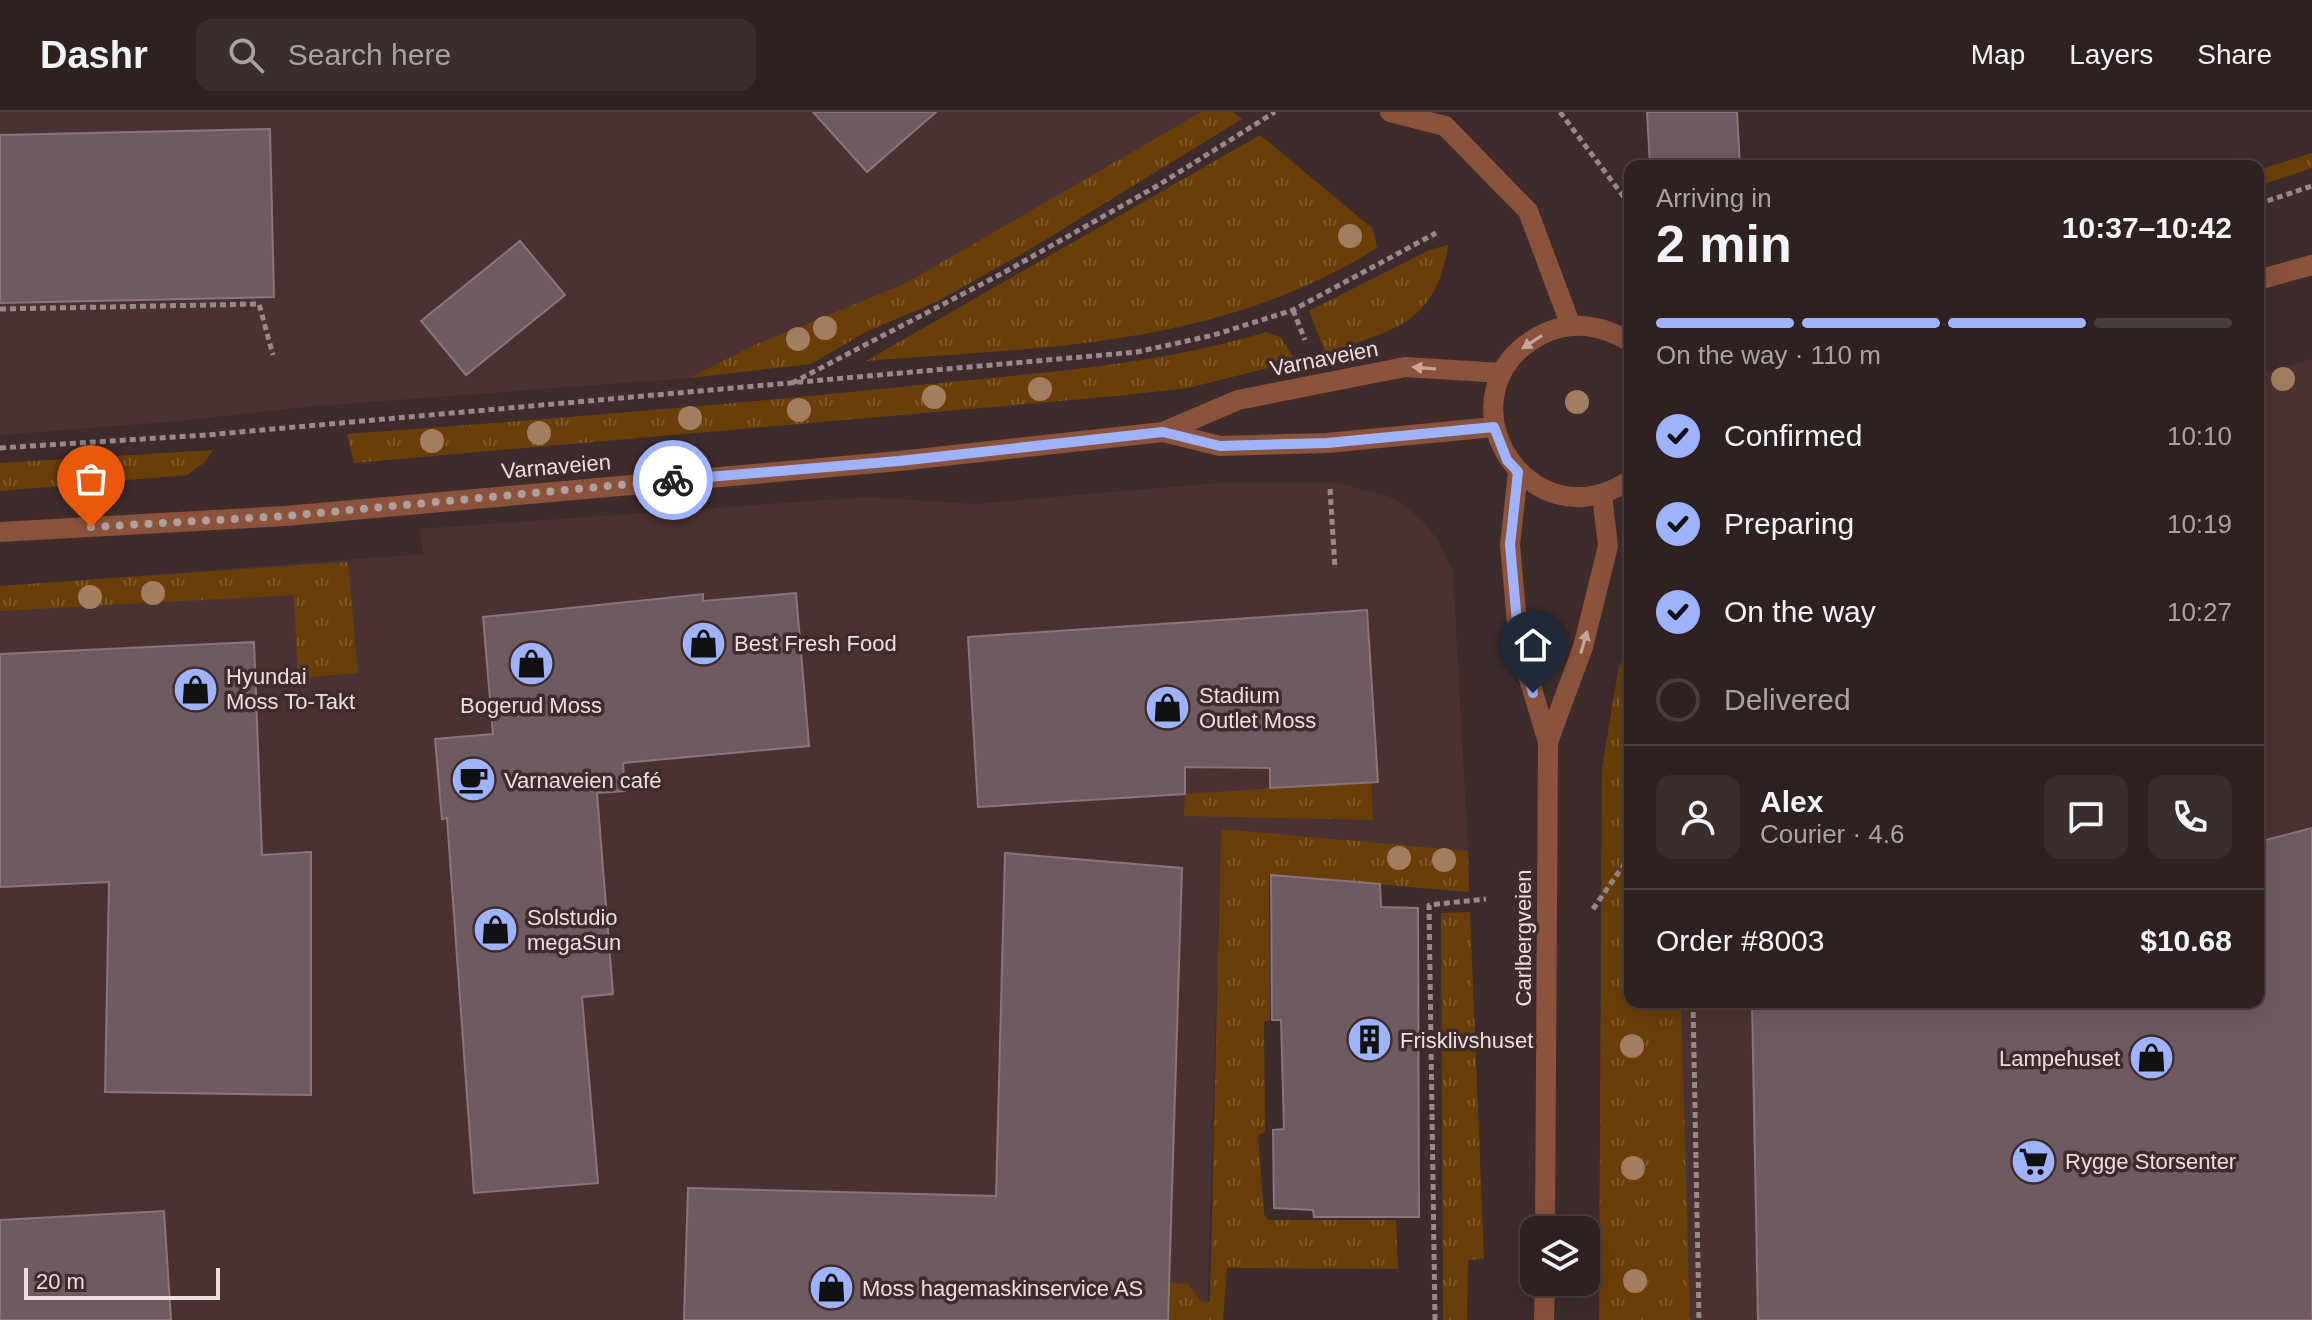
<!DOCTYPE html>
<meta charset="utf-8">
<style>
body{margin:0;font-family:Arial,sans-serif;background:#3a2e2d;color:#f1f3f6;height:100vh;display:flex;flex-direction:column;font-size:30px;white-space:nowrap}
*{box-sizing:border-box;margin:0}
p{font-size:26px;color:#a7a3a5}
.icon{flex:none;width:44px;height:44px;fill:none;stroke:currentColor;stroke-width:2;stroke-linecap:round;stroke-linejoin:round}
.map{position:relative;flex:1;overflow:hidden}
.side{position:absolute;left:1624px;top:48px;width:640px;height:848px;display:flex;flex-direction:column;background:#2e2120;border-radius:16px;box-shadow:0 8px 32px #0002,0 0 0 2px #493e3e}
.side>*{flex:none}
.tools{position:absolute;left:1520px;top:1104px;display:grid;gap:16px}
.tools a{display:grid;place-items:center;width:80px;height:80px;border-radius:16px;background:#2e2120;box-shadow:0 8px 32px #0002,0 0 0 2px #493e3e;font-size:40px}
.scale{position:absolute;left:24px;bottom:20px;width:196px;box-sizing:border-box;padding-left:8px;border:4px solid #eadede;border-top:0;font-size:22px;line-height:28px;white-space:nowrap;color:#eadede;-webkit-text-stroke:6px #3d2c2b;paint-order:stroke}
.pin{position:absolute;display:grid;place-items:center;width:68px;height:68px;color:#fff;margin:-82px -34px;border-radius:50% 50% 50% 0;rotate:-45deg;box-shadow:0 0 8px #0007}
.pin .icon{rotate:45deg}
.courier{position:absolute;display:grid;place-items:center;width:80px;height:80px;margin:-40px;border:6px solid #9fb3fd;border-radius:50%;background:#fff;color:#222;box-shadow:0 2px 10px #0007}
.overview em{font-style:normal;font-weight:700}
.overview div{display:flex;flex-direction:column-reverse}
.overview{display:flex;align-items:center;justify-content:space-between;height:136px;padding:0 32px}
h1{font-size:52px;font-weight:700;line-height:60px}
.bar{display:grid;grid-template-columns:repeat(4,1fr);gap:12px 8px;align-content:center;height:96px;padding:0 32px}
.bar i{height:10px;border-radius:6px;background:#493e3e}
.bar .selected{background:#9fb3fd}
.bar p{grid-column:span 4}
.line{display:flex;align-items:center;gap:20px;padding:0 32px;border-top:2px solid #493e3e}
.line div{flex:1}
.round{display:grid;place-items:center;flex:none;width:84px;height:84px;border-radius:16px;background:#3a2e2d}
ol{padding:0 32px;list-style:none}
li{display:flex;align-items:center;gap:24px;height:88px}
li p{margin-inline-start:auto}
li .icon{padding:8px;border-radius:50%;background:#9fb3fd;color:#111;stroke-width:4}
li:last-child{color:#a7a3a5}
li i{width:44px;height:44px;border:4px solid #493e3e;border-radius:50%}
header{display:flex;align-items:center;gap:48px;box-sizing:border-box;height:112px;padding:0 40px;background:#2e2120;border-bottom:2px solid #493e3e}
header strong{font-size:38px}
nav{display:flex;gap:44px;margin-inline-start:auto;font-size:28px}
.search{width:560px;height:72px;background:#3a2e2d;display:flex;align-items:center;gap:20px;box-sizing:border-box;padding:0 28px;border-radius:16px;color:#a7a3a5;font-size:30px}
.map>svg:first-child{display:block}
</style>
<header>
<strong>Dashr</strong>
<div class="search"><svg class="icon" aria-label="search" viewBox="0 0 24 24"><circle cx="10" cy="10" r="6"/><path d="M15 15l6 6"/></svg>Search here</div>
<nav><a>Map</a><a>Layers</a><a>Share</a></nav>
</header>
<div class="map">
<svg width="2312" height="1208" viewBox="0 0 2312 1208">
<defs>
<pattern id="grass-tufts" width="24" height="20" patternUnits="userSpaceOnUse" patternTransform="scale(2)"><rect width="24" height="20" fill="#6a3e08"/><path d="M3 7l-1-3M5 7V3M7 7l1-3M15 17l-1-3M17 17v-4M19 17l1-3" fill="none" stroke="#7f592c"/></pattern>
</defs>
<rect width="100%" height="100%" fill="#3d2c2b"/>
<!-- built -->
<g fill="#4b3232">
<polygon points="0,0 1201,0 904,172 752,234 689,266 316,294 179,309 0,323"/>
<polygon points="2312,247 2312,1208 1599,1208 1602,657 1619,553 1630,529 1630,890 2258,890 2258,263"/>
<polygon points="1219,371 1338,371 1393,386 1418,404 1438,428 1453,460 1468,739 1221,717 1207,1208 0,1208 0,474 423,442 420,417 868,385 973,392"/>
</g>
<!-- grass -->
<g fill="url(#grass-tufts)">
<polygon points="1201,0 1233,0 1242,7 1027,139 936,190 866,220 811,252 689,266 752,234 904,172"/>
<path d="M1260 23 1373 117 1377 136C1218 235 1047 235 866 249Z"/>
<polygon points="2312,41 2312,56 2258,74 2258,58"/>
<path d="M1448 133C1436 213 1393 217 1326 242L1309 199 1429 138Z"/>
<path d="M1266 220 1280 225 1296 249 1188 276 1117 284 354 351 347 322C538 308 730 293 920 273 1037 261 1154 254 1266 220Z"/>
<polygon points="213,338 205,350 187,363 0,379 0,351"/>
<polygon points="348,450 358,561 298,566 294,483 0,499 0,474"/>
<polygon points="1619,553 1630,556 1630,890 1681,890 1690,1208 1599,1208 1602,657"/>
<polygon points="1371,670 1373,708 1184,704 1185,682"/>
<polygon points="1221,717 1468,739 1469,780 1269,763 1270,908 1264,910 1265,1020 1258,1023 1264,1102 1268,1108 1396,1108 1398,1157 1227,1156 1223,1208 1169,1208 1170,1171 1188,1172 1200,1189 1210,1190"/>
<polygon points="1470,800 1484,1147 1468,1148 1467,1208 1443,1208 1441,801"/>
</g>
<!-- building -->
<g fill="#6e5b61" stroke="#89757a" stroke-width="2">
<polygon points="813,0 936,0 867,60"/>
<polygon points="1647,0 1737,0 1740,54 1650,54"/>
<polygon points="270,17 274,185 0,191 0,23"/>
<polygon points="520,129 565,183 466,263 421,209"/>
<polygon points="796,481 809,634 623,651 625,679 597,681 613,882 582,885 598,1071 474,1081 447,706 442,707 435,627 493,622 483,505 703,482 703,489"/>
<polygon points="1367,498 1378,670 1270,676 1270,656 1185,655 1185,682 978,695 968,525"/>
<polygon points="254,530 262,743 311,740 311,983 105,980 109,770 0,775 0,542"/>
<polygon points="2312,716 2312,1208 1758,1208 1752,890 2258,890 2258,730"/>
<polygon points="1005,741 1182,756 1168,1208 684,1208 688,1076 996,1084"/>
<polygon points="1271,763 1380,772 1381,795 1418,796 1419,1105 1314,1105 1313,1098 1274,1096 1273,1018 1284,1017 1281,908 1272,908"/>
<polygon points="164,1099 171,1208 0,1208 0,1108"/>
</g>
<g fill="none" stroke-linecap="round" stroke-linejoin="round">
<!-- path -->
<g stroke="#988a8a" stroke-width="5" stroke-dasharray="6 4" stroke-linecap="butt">
<polyline points="1560,0 1630,93"/>
<polyline points="2258,92 2312,74"/>
<polyline points="0,197 259,192 273,243"/>
<polyline points="1293,198 1305,228"/>
<polyline points="792,271 1003,161 1157,74 1275,0"/>
<polyline points="0,336 206,323 1137,240 1214,223 1293,198 1436,121"/>
<polyline points="1330,377 1335,456"/>
<polyline points="1593,797 1630,744"/>
<polyline points="1693,890 1699,1208"/>
<polyline points="1435,1208 1429,793 1486,787"/>
</g>
<!-- minor -->
<polyline stroke="#8b523c" stroke-width="20" points="1390,0 1445,14 1528,99 1571,214"/>
<!-- tertiary -->
<g stroke="#8b523c" stroke-width="20">
<polyline points="2258,168 2312,153"/>
<path d="M1630 230C1603 213 1572 208 1543 222 1433 277 1525 437 1630 368"/>
<polyline points="1163,320 1220,334 1327,331 1494,315"/>
<polyline points="1518,360 1510,433 1519,533 1548,630 1545,1118"/>
<polyline points="0,420 286,404 899,349 1163,320 1238,288 1405,255 1502,261"/>
<polyline points="1548,630 1583,535 1608,434 1602,383"/>
<polyline points="1544,1208 1545,1170"/>
</g>
</g>
<!-- trees -->
<g fill="#a37d60">
<circle cx="1350" cy="124" r="12"/>
<circle cx="825" cy="216" r="12"/>
<circle cx="798" cy="227" r="12"/>
<circle cx="2283" cy="267" r="12"/>
<circle cx="1040" cy="277" r="12"/>
<circle cx="934" cy="285" r="12"/>
<circle cx="1577" cy="290" r="12"/>
<circle cx="799" cy="298" r="12"/>
<circle cx="690" cy="306" r="12"/>
<circle cx="539" cy="321" r="12"/>
<circle cx="432" cy="329" r="12"/>
<circle cx="72" cy="359" r="12"/>
<circle cx="153" cy="481" r="12"/>
<circle cx="90" cy="485" r="12"/>
<circle cx="1399" cy="746" r="12"/>
<circle cx="1444" cy="748" r="12"/>
<circle cx="1632" cy="934" r="12"/>
<circle cx="1633" cy="1056" r="12"/>
<circle cx="1635" cy="1169" r="12"/>
</g>
<!-- one-way arrows -->
<defs><path id="oneway-solid" d="M-6-.8H1V-3.2L6.5 0L1 3.2V.8H-6Z" transform="scale(2)"/></defs>
<g fill="#c4a69d">
<use href="#oneway-solid" transform="translate(1532 230) rotate(147)"/>
<use href="#oneway-solid" transform="translate(1424 256) rotate(-176)"/>
<use href="#oneway-solid" transform="translate(1584 530) rotate(-74)"/>
</g>
<g fill="none" stroke-linecap="round" stroke-linejoin="round">
<!-- done -->
<polyline stroke="#ada09f" stroke-width="8" stroke-dasharray="0 14.4" points="91,415 286,404 673,368"/>
<!-- route -->
<polyline stroke="#9fb3fd" stroke-width="10" points="673,368 899,349 1163,320 1220,334 1327,331 1494,315 1507,348 1518,360 1510,433 1519,533 1533,581"/>
</g>
<!-- icons -->
<defs>
<symbol id="shop-disc" viewBox="-11 -11 22 22"><circle r="9.5" fill="#9fb3fd" stroke="#3d2c2b"/><path d="M-5-2.5h2.3a2.7 3.5 0 0 1 5.4 0H5L5.5 6h-11ZM-1.5-2.5h3a1.5 2.3 0 0 0-3 0Z" fill="#111"/></symbol>
<symbol id="cafe-disc" viewBox="-11 -11 22 22"><circle r="9.5" fill="#9fb3fd" stroke="#3d2c2b"/><path d="M-5.5-4.5H6V0H3Q3 3.5 0 3.5H-2.5Q-5.5 3.5-5.5 0ZM3-3.2v2h1.7v-2ZM-6 4.5H4V6H-6Z" fill="#111"/></symbol>
<symbol id="building-disc" viewBox="-11 -11 22 22"><circle r="9.5" fill="#9fb3fd" stroke="#3d2c2b"/><path d="M-4-6H4V6H1V3H-1V6H-4ZM-2.5-4.3h1.7v1.8h-1.7ZM.8-4.3h1.7v1.8H.8ZM-2.5-1h1.7V.8h-1.7ZM.8-1h1.7V.8H.8Z" fill="#111"/></symbol>
<symbol id="supermarket-disc" viewBox="-11 -11 22 22"><circle r="9.5" fill="#9fb3fd" stroke="#3d2c2b"/><path d="M-6-5.5h2.5l.6 2H6L4.5 2H-2.5L-4.4-4H-6ZM-1.5 3.2a1.3 1.3 0 1 0 .1 0ZM3 3.2a1.3 1.3 0 1 0 .1 0Z" fill="#111"/></symbol>
</defs>
<g fill-rule="evenodd">
<use href="#shop-disc" x="678" y="506" width="51" height="51"/>
<use href="#shop-disc" x="506" y="526" width="51" height="51"/>
<use href="#shop-disc" x="170" y="552" width="51" height="51"/>
<use href="#shop-disc" x="1142" y="570" width="51" height="51"/>
<use href="#cafe-disc" x="448" y="642" width="51" height="51"/>
<use href="#shop-disc" x="470" y="792" width="51" height="51"/>
<use href="#building-disc" x="1344" y="902" width="51" height="51"/>
<use href="#shop-disc" x="2126" y="920" width="51" height="51"/>
<use href="#supermarket-disc" x="2008" y="1024" width="51" height="51"/>
<use href="#shop-disc" x="806" y="1150" width="51" height="51"/>
</g>
<g text-anchor="middle" stroke-width="7" stroke-linejoin="round" paint-order="stroke">
<!-- street labels -->
<g font-size="22" fill="#eadede" stroke="#3d2c2b">
<text transform="translate(1324 246) rotate(-11)" y="8">Varnaveien</text>
<text transform="translate(556 354) rotate(-5)" y="8">Varnaveien</text>
<text transform="translate(1523 826) rotate(-90)" y="8">Carlbergveien</text>
</g>
<!-- poi labels -->
<g font-size="22" fill="#eadede" stroke="#3d2c2b" text-anchor="start">
<text x="734" y="539">Best Fresh Food</text>
<text x="226" y="572">Hyundai<tspan x="226" dy="25">Moss To-Takt</tspan></text>
<text x="1199" y="591">Stadium<tspan x="1199" dy="25">Outlet Moss</tspan></text>
<text x="531" y="601" text-anchor="middle">Bogerud Moss</text>
<text x="504" y="676">Varnaveien café</text>
<text x="527" y="813">Solstudio<tspan x="527" dy="25">megaSun</tspan></text>
<text x="1400" y="936">Frisklivshuset</text>
<text x="2120" y="954" text-anchor="end">Lampehuset</text>
<text x="2065" y="1057">Rygge Storsenter</text>
<text x="862" y="1184">Moss hagemaskinservice AS</text>
</g>
</g>
</svg>
<div class="tools">
<a><svg class="icon" aria-label="layers" viewBox="0 0 24 24"><path d="M12 4l9 5-9 5-9-5zM3 14l9 5 9-5"/></svg></a>
</div>
<div class="scale">20 m</div>
<div class="pin" style="left:91px;top:415px;background:#ea580c"><svg class="icon" aria-label="bag" viewBox="0 0 24 24"><path d="M5 8h14l-1 12H6zM9 8a3 3 0 0 1 6 0"/></svg></div>
<div class="pin" style="left:1533px;top:581px;background:#1f2937"><svg class="icon" aria-label="home" viewBox="0 0 24 24"><path d="M3 11l9-7 9 7M6 9v11h12V9"/></svg></div>
<div class="courier" style="left:673px;top:368px"><svg class="icon" aria-label="bike" viewBox="0 0 24 24"><circle cx="6" cy="16" r="4"/><circle cx="18" cy="16" r="4"/><path d="M6 16l4-8h5l3 8M10 8l3 8H6M13 5h3"/></svg></div>
<section class="side">
<div class="overview"><div><h1>2 min</h1><p>Arriving in</p></div><em>10:37–10:42</em></div>
<div class="bar"><i class="selected"></i><i class="selected"></i><i class="selected"></i><i></i><p>On the way · 110 m</p></div>
<ol>
<li><svg class="icon" aria-label="check" viewBox="0 0 24 24"><path d="M5 12l5 5 9-10"/></svg>Confirmed<p>10:10</p></li>
<li><svg class="icon" aria-label="check" viewBox="0 0 24 24"><path d="M5 12l5 5 9-10"/></svg>Preparing<p>10:19</p></li>
<li><svg class="icon" aria-label="check" viewBox="0 0 24 24"><path d="M5 12l5 5 9-10"/></svg>On the way<p>10:27</p></li>
<li><i></i>Delivered</li>
</ol>
<div class="line" style="height:144px"><a class="round"><svg class="icon" aria-label="person" viewBox="0 0 24 24"><circle cx="12" cy="8" r="4"/><path d="M4 21q1-7 8-7t8 7"/></svg></a><div><b>Alex</b><p>Courier · 4.6</p></div><a class="round"><svg class="icon" aria-label="chat" viewBox="0 0 24 24"><path d="M4 5h16v11H9l-5 4z"/></svg></a><a class="round"><svg class="icon" aria-label="phone" viewBox="0 0 24 24"><path d="M5 4h4l2 5-3 2q2 4 5 5l2-3 5 2v4C11 20 4 13 5 4z"/></svg></a></div>
<div class="line" style="height:104px"><div>Order #8003</div><b>$10.68</b></div>
</section>
</div>
